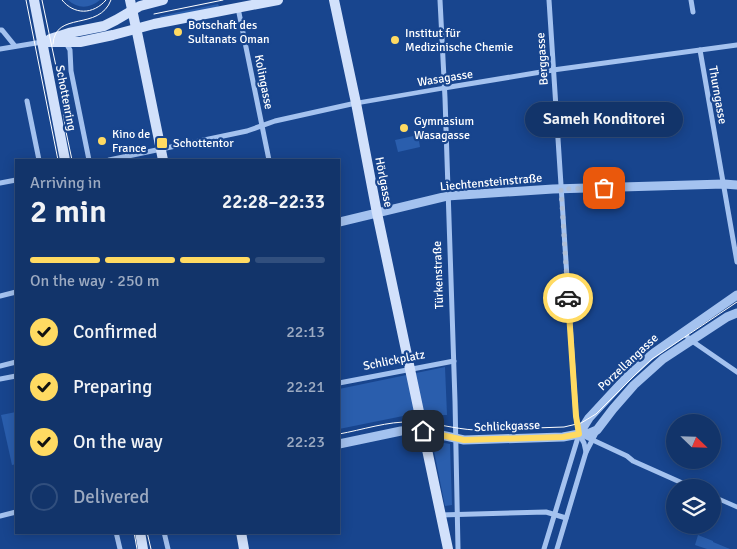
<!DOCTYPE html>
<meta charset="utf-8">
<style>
body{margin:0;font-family:Signika,sans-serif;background:#1f3f72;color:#f1f3f6;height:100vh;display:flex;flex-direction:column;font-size:19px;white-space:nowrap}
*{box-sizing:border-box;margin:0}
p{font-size:16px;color:#9caac1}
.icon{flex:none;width:28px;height:28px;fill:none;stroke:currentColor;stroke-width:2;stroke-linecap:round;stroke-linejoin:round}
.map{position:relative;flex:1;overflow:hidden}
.sheet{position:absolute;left:15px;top:159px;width:325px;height:375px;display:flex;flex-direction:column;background:#12346a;border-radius:0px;box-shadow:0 2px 12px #0003,0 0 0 1px #314f7e}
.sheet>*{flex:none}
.needle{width:32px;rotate:113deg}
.controls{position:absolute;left:666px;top:414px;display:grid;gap:10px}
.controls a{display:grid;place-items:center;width:55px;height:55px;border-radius:50%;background:#12346a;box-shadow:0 2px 12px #0003,0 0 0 1px #314f7e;font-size:25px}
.pin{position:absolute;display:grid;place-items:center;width:42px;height:42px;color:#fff;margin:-21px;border-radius:10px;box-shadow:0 2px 8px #0006}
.courier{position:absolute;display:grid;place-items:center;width:50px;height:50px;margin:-25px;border:4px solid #ffda62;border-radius:50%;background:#fff;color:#222;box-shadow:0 1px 6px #0007}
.bubble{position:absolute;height:35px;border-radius:18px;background:#12346a;box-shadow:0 2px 12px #0003,0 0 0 1px #314f7e;font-size:16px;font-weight:600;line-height:35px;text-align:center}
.summary em{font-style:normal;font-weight:600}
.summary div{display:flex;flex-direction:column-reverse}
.summary{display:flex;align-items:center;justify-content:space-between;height:85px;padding:0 15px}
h1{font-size:32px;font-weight:600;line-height:38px}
.bar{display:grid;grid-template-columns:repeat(4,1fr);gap:8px 5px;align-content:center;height:60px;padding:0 15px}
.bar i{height:6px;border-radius:4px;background:#314f7e}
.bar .on{background:#ffda62}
.bar p{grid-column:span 4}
ol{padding:0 15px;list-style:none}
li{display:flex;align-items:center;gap:15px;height:55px}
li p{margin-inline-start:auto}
li .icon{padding:5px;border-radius:50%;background:#ffda62;color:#111;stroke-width:4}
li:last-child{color:#9caac1}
li i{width:28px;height:28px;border:2px solid #314f7e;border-radius:50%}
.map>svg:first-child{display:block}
</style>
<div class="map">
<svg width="737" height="549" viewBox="0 0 737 549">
<rect width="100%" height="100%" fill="#18458e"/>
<!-- green -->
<g fill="#2a5ead">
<path d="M68 0H100C89 9 78 9 68 0Z"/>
<polygon points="218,4 219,6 212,9 161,19 160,16"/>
<polygon points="418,135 420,147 398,152 395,140"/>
<polygon points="445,367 447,415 408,415 339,429 339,389"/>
<polygon points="16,412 16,464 12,465 1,415"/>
<polygon points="432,441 450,444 452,505 445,506"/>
<polygon points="698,535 713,541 713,542 730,549 707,549 695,545"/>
</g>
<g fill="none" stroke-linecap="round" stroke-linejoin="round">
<!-- pedestrian -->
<g stroke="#a4c2ef" stroke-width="4.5">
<polyline points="357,103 444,88"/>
<polyline points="712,496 737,507"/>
</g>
<!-- minor -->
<g stroke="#a4c2ef" stroke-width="5">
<polyline points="440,0 445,98 455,401 458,549"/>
<polyline points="549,0 576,416 579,434 584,443 586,452"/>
<polyline points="691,0 693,12"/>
<polyline points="238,8 269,160"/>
<polyline points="0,30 2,30 15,46"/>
<polyline points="66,43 70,50 71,71 89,160"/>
<polyline points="0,49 42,42"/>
<polyline points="700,50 737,262"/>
<polyline points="444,88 553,70 737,45"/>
<polyline points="27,101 39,160"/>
<polyline points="109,160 247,131 275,121 356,103"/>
<polyline points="0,183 16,180"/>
<polyline points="0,296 16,292"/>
<polyline points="683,333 692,341 737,372"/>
<polyline points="0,366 16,362"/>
<polyline points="0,379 16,376"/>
<polyline points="339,383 454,361"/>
<polyline points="582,435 627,456 633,461 689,486"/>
<polyline points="440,515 546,512 566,518"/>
<polyline points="0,516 16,512"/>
<polyline points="116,532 120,549"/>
<polyline points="164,532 168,549"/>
<polyline points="544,549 579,434"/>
<polyline points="557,549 586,452 597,431"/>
</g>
<!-- tertiary -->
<g stroke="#a4c2ef" stroke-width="9">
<polyline points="339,222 447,196 553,189 724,184 737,185"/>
<polyline points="579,434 589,418 626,378 651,355 737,295"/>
<polyline points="339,444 401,431 413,430 423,431 464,440 563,437 579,434 590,433 597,430 613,409 634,385 663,359 727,317 737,313"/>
</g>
<!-- secondary -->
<g stroke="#d2e1fb" stroke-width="10">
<polyline points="34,0 65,160"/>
<polyline points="130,0 138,37 163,160"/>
<polyline points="334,0 356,103 377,213 448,549"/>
<polyline points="50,39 69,33 104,26 116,20 140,6 163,0"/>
<polyline points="42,42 80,42 113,35 154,24 278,0"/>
<polyline points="140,532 143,549"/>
<polyline points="241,532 244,549"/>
</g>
<!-- tram -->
<g stroke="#fff" stroke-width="1">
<polyline points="26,0 58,160"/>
<polyline points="42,0 61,90 65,127 72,160"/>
<path d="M62 0C74 15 93 15 106 0"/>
<polyline points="154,14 223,0"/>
<path d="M53 44C55 10 99 32 111 0"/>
<path d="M339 434C362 430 388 421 412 422 433 422 454 429 475 430L564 427 581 423 596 414 637 373 652 359 737 302"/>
<polyline points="134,532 137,549"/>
<polyline points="147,532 151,549"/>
</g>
</g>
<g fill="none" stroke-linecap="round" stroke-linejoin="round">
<!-- done -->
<polyline stroke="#aebed7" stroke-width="5" stroke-dasharray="0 9" points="568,298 561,189 604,188"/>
<!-- route -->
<polyline stroke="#ffda62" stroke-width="6" points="423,431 464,440 563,437 579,434 576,416 568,298"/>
</g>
<!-- markers -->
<g fill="#ffda62" stroke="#18458e" stroke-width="2">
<circle cx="178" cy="32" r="5"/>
<circle cx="395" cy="40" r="5"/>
<circle cx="404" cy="128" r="5"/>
<circle cx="102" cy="141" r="5"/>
<rect x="156" y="137" width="12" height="12" rx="2.5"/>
</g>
<g text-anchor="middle" stroke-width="4.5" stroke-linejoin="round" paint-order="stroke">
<!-- poi labels -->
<g font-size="12" fill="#fff" stroke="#18458e" text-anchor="start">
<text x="188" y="29">Botschaft des<tspan x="188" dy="14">Sultanats Oman</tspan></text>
<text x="405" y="37">Institut für<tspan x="405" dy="14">Medizinische Chemie</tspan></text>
<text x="414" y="125">Gymnasium<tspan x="414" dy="14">Wasagasse</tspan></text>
<text x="112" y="138">Kino de<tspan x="112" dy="14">France</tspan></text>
<text x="173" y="147">Schottentor</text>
</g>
<!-- street labels -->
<g font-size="12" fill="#fff" stroke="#18458e">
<text transform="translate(542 59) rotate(-94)" y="4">Berggasse</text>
<text transform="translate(445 78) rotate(-9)" y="4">Wasagasse</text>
<text transform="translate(264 82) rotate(79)" y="4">Kolingasse</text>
<text transform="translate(718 95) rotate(80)" y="4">Thurngasse</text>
<text transform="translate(66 98) rotate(79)" y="4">Schottenring</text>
<text transform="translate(384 182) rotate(79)" y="4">Hörlgasse</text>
<text transform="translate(491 182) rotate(-5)" y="4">Liechtensteinstraße</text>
<text transform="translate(438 275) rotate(-92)" y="4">Türkenstraße</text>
<text transform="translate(394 360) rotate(-11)" y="4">Schlickplatz</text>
<text transform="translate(628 362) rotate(-43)" y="4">Porzellangasse</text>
<text transform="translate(507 426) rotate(-2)" y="4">Schlickgasse</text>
</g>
</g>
</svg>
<div class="controls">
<a><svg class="needle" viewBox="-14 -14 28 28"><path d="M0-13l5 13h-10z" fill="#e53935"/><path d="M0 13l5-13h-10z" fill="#9caac1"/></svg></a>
<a><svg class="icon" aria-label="layers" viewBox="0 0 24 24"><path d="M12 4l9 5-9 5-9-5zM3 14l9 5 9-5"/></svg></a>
</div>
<div class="pin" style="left:604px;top:188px;background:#ea580c"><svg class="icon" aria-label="bag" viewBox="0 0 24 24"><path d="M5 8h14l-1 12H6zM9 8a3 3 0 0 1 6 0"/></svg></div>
<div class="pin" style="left:423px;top:431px;background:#1f2937"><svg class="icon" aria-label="home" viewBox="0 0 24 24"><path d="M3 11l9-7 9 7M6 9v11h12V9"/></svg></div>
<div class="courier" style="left:568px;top:298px"><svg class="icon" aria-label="car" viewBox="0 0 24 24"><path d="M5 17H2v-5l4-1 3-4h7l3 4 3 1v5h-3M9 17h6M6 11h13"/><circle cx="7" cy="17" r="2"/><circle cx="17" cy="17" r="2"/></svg></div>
<div class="bubble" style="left:525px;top:102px;width:158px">Sameh Konditorei</div>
<section class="sheet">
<div class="summary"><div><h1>2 min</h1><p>Arriving in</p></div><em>22:28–22:33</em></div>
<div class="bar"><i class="on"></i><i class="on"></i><i class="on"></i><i></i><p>On the way · 250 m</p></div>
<ol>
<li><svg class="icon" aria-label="check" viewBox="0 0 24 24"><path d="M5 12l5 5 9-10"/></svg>Confirmed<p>22:13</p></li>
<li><svg class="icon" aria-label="check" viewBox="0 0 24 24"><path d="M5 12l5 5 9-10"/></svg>Preparing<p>22:21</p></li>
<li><svg class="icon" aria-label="check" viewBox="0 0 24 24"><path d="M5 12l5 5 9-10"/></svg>On the way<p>22:23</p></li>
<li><i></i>Delivered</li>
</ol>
</section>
</div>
